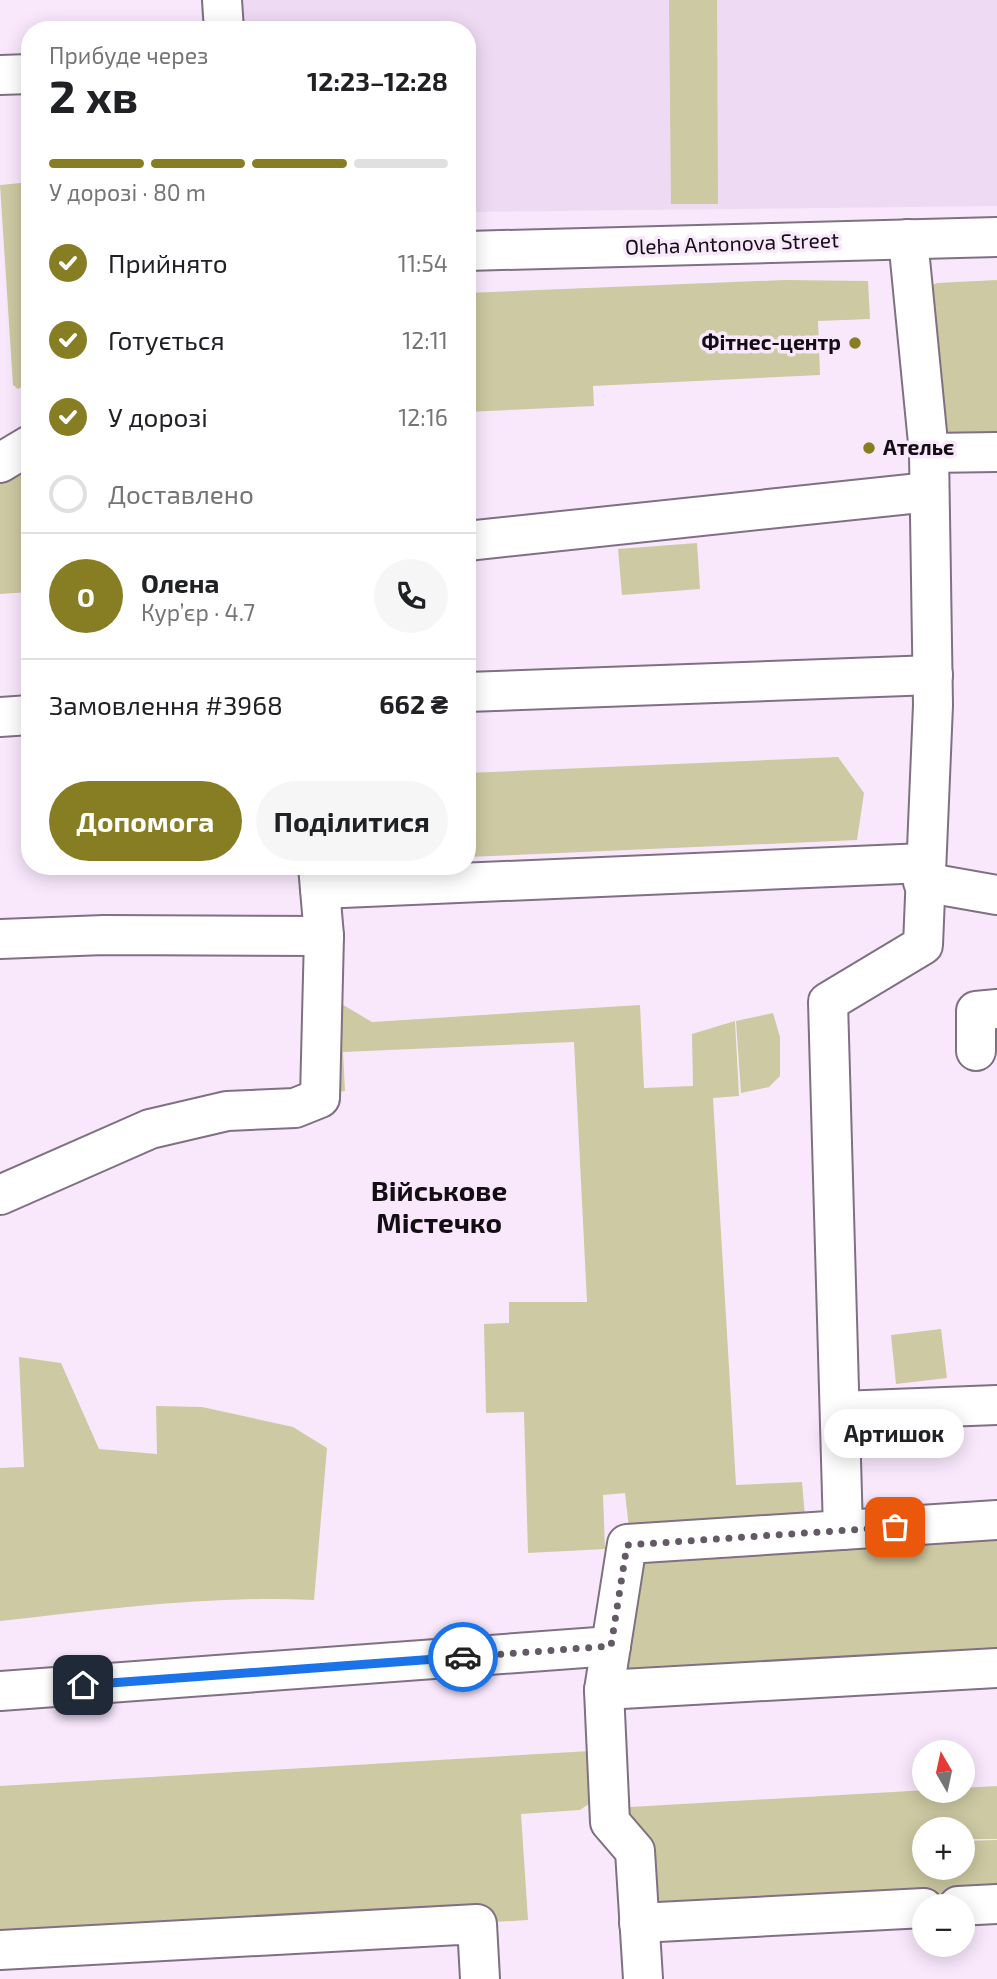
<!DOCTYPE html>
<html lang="uk">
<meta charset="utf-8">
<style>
body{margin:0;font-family:"Exo 2",sans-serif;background:#f6f6f6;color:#202124;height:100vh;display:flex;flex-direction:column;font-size:26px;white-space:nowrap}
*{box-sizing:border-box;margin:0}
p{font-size:23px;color:#757577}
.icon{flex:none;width:38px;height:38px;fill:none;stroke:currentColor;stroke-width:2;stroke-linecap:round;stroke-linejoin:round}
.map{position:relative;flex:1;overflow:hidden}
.details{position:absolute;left:21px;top:21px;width:455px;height:854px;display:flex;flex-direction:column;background:#fff;border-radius:28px;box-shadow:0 4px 18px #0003}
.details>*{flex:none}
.needle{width:46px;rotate:351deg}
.controls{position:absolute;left:912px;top:1740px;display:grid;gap:14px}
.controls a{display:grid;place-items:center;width:63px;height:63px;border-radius:50%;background:#fff;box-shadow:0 4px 18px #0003;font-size:35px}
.pin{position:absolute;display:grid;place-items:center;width:60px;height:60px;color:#fff;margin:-30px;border-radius:14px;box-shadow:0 4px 10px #0006}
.courier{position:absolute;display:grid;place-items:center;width:70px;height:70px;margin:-35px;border:5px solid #1a73e8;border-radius:50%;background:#fff;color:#222;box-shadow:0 2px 9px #0007}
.bubble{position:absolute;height:49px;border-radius:24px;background:#fff;box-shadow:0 4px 18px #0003;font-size:23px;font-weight:700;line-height:49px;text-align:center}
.headline em{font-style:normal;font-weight:700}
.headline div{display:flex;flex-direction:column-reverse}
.headline{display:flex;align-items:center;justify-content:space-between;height:119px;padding:0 28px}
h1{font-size:46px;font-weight:700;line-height:52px}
.bar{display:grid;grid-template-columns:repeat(4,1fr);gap:10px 7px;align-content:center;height:84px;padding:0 28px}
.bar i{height:9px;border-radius:5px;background:#e0e0e0}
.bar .current{background:#877e24}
.bar p{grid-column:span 4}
.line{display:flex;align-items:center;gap:18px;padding:0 28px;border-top:2px solid #e0e0e0}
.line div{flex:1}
.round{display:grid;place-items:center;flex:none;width:74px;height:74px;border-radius:37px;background:#f6f6f6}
ol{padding:0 28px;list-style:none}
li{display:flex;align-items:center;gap:21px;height:77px}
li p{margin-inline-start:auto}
li .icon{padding:7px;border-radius:50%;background:#877e24;color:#fff;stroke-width:4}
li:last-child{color:#757577}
li i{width:38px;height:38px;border:4px solid #e0e0e0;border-radius:50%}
.action{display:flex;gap:14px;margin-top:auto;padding:14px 28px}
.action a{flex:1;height:80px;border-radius:42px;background:#877e24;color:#fff;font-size:28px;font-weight:700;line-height:80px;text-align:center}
.action a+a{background:#f6f6f6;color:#202124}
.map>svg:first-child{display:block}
</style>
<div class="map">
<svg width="997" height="1979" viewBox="0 0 997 1979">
<rect width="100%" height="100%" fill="#f9e8fc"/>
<!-- built -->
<polygon fill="#efdaf4" points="201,0 997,0 997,206 467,212 467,30 202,30"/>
<!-- green -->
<g fill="#cdc9a2">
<polygon points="669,0 717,0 718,204 671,204"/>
<polygon points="21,183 30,191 30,253 22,268 21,279 30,293 30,382 18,389 13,385 0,185"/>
<polygon points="785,280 868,281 870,319 818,321 820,375 593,386 594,406 467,412 467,293"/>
<polygon points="997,280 997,449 931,450 925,288 937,283"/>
<polygon points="30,467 30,592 0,594 0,484"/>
<polygon points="697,543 700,589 622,595 618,549"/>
<polygon points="838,757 864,793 857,840 467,857 467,773"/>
<polygon points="328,996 372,1022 640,1005 644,1088 693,1086 692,1034 735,1021 739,1096 713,1098 736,1485 802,1482 806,1528 630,1537 625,1493 603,1495 605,1549 528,1553 524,1412 486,1413 484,1324 509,1323 509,1302 587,1302 574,1042 343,1052 345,1091 326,1093"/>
<polygon points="773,1013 780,1037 780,1076 769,1087 741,1093 736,1021"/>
<polygon points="941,1329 947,1378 896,1384 891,1335"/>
<path d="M19 1357 61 1363 99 1449 157 1454 156 1406 202 1407 293 1427 327 1448 314 1600C209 1595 104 1610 0 1621V1468L24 1467Z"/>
<polygon points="997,1526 997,1664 610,1685 631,1548"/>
<polygon points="607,1750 608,1791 580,1810 521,1814 528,1920 0,1950 0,1786"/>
<polygon points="997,1786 997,1839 963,1839 962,1829 924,1829 924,1840 910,1841 924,1841 924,1867 962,1867 963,1841 997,1840 997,1899 648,1919 613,1808"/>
</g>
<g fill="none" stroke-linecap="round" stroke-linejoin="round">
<defs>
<g id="minor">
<polyline points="222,0 224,30"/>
<polyline points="0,75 30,74"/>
<polyline points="467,251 997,237"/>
<polyline points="929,453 997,452"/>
<polyline points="0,463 30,445"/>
<polyline points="467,541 929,492"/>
<polyline points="467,692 933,675"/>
<polyline points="0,717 30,715"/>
<polyline points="923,882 997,895"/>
<polyline points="320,889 925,863"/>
<polyline points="0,939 104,935 324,936"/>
<polyline points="976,1051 976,1011 997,1009"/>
<polyline points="0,1195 150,1129 227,1111 295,1108 320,1098 324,936 318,866"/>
<polyline points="840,1411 997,1405"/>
<polyline points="843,1530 828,1002 923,945 933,705 929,453 908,239"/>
<polyline points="604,1690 997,1668"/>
<polyline points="0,1691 611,1646"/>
<polyline points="958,1906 997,1904"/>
<polyline points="639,1923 924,1908"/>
<polyline points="0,1950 477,1924 480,1979"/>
<polyline points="643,1979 635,1851 610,1822 604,1690 627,1544 997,1520"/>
</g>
</defs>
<!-- minor casing -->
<use href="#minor" stroke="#7f7082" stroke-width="42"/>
<!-- minor -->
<use href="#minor" stroke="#fff" stroke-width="38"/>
</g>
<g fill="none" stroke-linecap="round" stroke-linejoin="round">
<!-- done -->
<polyline stroke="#645a65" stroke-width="7" stroke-dasharray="0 12.6" points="463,1657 611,1646 627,1545 895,1527"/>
<!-- route -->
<polyline stroke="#1a73e8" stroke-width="9" points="83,1685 463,1657"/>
</g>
<!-- markers -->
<g fill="#877e24" stroke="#f9e8fc" stroke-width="2.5">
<circle cx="855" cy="343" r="7"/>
<circle cx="869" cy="448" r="7"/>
</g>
<g text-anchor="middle" stroke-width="7" stroke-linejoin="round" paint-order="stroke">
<!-- street labels -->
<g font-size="21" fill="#130e14" stroke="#f9e8fc">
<text transform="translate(732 244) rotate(-2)" y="7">Oleha Antonova Street</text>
</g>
<!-- poi labels -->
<g font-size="21" font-weight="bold" fill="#130e14" stroke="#f9e8fc" text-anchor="end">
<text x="841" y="350">Фітнес-центр</text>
<text x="883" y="455" text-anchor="start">Ательє</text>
</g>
<!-- district labels -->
<g font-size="28" font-weight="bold" fill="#130e14" stroke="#f9e8fc">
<text x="439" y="1201">Військове<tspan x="439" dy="32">Містечко</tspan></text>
</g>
</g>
</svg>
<div class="controls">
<a><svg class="needle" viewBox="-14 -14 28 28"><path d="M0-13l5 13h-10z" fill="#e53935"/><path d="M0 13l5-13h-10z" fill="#757577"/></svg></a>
<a>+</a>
<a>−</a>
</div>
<div class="pin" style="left:895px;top:1527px;background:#ea580c"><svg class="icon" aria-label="bag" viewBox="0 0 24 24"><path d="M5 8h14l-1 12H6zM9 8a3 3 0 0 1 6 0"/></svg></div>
<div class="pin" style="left:83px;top:1685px;background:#1f2937"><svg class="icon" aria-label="home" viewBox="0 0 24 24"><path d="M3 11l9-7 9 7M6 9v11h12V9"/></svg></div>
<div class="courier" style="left:463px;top:1657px"><svg class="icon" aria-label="car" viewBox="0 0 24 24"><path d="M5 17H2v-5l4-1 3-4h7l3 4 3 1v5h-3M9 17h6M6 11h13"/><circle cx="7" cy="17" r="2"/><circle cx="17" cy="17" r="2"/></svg></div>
<div class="bubble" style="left:824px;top:1409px;width:140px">Артишок</div>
<section class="details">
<div class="headline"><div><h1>2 хв</h1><p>Прибуде через</p></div><em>12:23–12:28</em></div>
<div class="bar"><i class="current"></i><i class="current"></i><i class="current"></i><i></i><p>У дорозі · 80 m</p></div>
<ol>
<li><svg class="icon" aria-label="check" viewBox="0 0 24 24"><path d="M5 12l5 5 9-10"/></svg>Прийнято<p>11:54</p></li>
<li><svg class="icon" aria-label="check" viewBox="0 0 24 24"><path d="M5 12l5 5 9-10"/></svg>Готується<p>12:11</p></li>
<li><svg class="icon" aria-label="check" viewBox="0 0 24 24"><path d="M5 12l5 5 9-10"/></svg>У дорозі<p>12:16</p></li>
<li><i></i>Доставлено</li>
</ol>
<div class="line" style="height:126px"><b class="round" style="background:#877e24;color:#fff">О</b><div><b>Олена</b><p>Кур’єр · 4.7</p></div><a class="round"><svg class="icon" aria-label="phone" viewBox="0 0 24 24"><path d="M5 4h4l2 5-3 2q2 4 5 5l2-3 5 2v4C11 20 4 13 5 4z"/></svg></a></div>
<div class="line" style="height:91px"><div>Замовлення #3968</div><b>662 ₴</b></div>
<div class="action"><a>Допомога</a><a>Поділитися</a></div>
</section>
</div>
